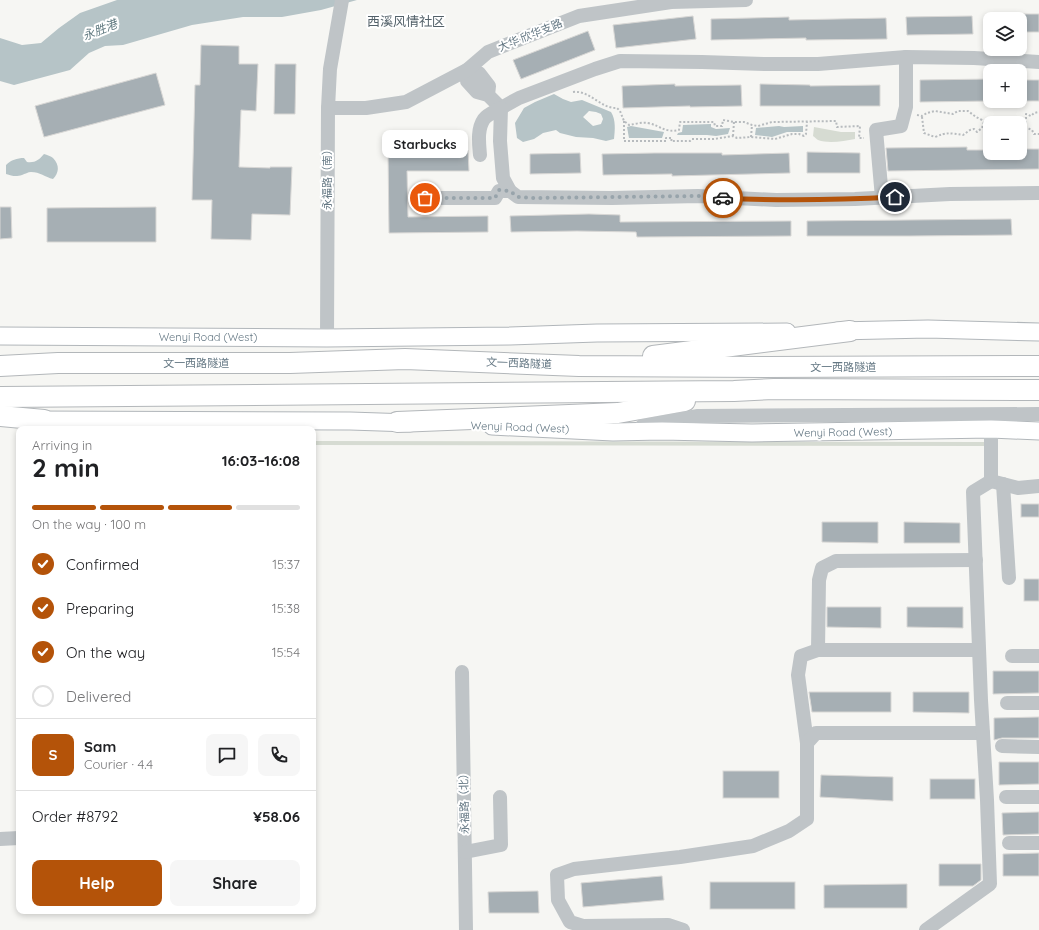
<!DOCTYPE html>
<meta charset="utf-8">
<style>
body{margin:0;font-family:Quicksand,"Noto Sans SC",sans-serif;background:#f6f6f6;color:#202124;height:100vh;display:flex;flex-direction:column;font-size:15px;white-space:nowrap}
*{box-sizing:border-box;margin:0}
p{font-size:13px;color:#757577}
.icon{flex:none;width:22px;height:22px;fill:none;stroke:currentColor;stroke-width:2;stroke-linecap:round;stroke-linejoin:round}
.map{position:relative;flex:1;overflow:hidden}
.sheet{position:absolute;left:16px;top:426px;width:300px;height:488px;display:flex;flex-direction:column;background:#fff;border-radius:8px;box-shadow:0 2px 6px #0003}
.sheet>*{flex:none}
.buttons{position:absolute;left:983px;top:12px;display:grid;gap:8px}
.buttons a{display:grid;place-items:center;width:44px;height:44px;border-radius:8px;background:#fff;box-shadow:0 2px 6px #0003;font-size:20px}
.pin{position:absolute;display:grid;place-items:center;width:34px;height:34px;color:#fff;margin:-17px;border:2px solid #fff;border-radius:50%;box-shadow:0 1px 4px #0007}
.courier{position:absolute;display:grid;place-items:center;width:40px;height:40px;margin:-20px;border:3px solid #b45309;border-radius:50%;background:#fff;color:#222;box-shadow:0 1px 5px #0007}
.bubble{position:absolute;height:28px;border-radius:8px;background:#fff;box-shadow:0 2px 6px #0003;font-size:13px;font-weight:800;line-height:28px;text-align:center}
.head em{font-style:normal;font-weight:800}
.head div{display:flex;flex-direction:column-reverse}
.head{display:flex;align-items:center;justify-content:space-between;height:68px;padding:0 16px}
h1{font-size:26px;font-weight:800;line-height:30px}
.bar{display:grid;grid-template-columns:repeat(4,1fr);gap:6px 4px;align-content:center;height:48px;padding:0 16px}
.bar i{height:5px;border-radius:3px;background:#e0e0e0}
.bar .selected{background:#b45309}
.bar p{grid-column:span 4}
.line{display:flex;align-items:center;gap:10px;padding:0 16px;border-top:1px solid #e0e0e0}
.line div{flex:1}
.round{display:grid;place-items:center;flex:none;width:42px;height:42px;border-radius:8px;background:#f6f6f6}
ol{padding:0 16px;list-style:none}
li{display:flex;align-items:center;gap:12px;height:44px}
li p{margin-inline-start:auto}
li .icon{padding:4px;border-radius:50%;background:#b45309;color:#fff;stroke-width:4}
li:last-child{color:#757577}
li i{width:22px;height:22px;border:2px solid #e0e0e0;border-radius:50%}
.action{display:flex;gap:8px;margin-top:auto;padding:8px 16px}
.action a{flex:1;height:46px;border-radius:8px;background:#b45309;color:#fff;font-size:16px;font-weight:800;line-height:46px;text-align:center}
.action a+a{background:#f6f6f6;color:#202124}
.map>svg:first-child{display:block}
</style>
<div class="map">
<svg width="1039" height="930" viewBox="0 0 1039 930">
<rect width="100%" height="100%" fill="#f6f6f3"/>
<!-- green -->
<g fill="#d6dbd2">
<path d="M814 127 841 132H855V139C844 141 829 144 818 140 816 139 815 137 813 136Z"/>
<polygon points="313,441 984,442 984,446 313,445"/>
</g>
<!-- water -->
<g fill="#b6c4c7" fill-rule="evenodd">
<polygon points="117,0 357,0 321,10 282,17 243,17 192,25 123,45 105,46 89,53 70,70 14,85 0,81 0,38 22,45 41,43 59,28 80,13"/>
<path d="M554 94 563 99 571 102 582 100 611 112C616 120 615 130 614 139L606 141 593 138 576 137 560 133 556 130 543 133 534 139 523 142 517 138 515 123 524 108 535 102ZM589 111 596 112 601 114 603 119 601 124 593 126 583 117Z"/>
<polygon points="711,124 711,127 716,129 730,128 728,134 716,136 707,135 677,135 678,133 682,132 683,125"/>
<polygon points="631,126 664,132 662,138 629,138 627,127"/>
<polygon points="779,126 784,127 803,126 803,132 787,132 772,137 755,135 756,128"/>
<path d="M44 154C47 155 51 156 53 158 60 165 59 173 53 179 45 177 40 172 31 172 28 172 25 174 22 175 16 177 12 176 6 174V165C11 160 17 158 24 158L27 162C35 163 39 160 44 154Z"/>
</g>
<!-- building -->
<g fill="#a6afb4" stroke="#d8d7d5">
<rect x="1020" y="14" width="19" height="18"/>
<polygon points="693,16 696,39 616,48 613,25"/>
<polygon points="972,16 973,34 907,35 906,17"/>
<polygon points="789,17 789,20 886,18 887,39 806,40 806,38 711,40 711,19"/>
<polygon points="588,31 595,50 521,79 513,60"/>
<polygon points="201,45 239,46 239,64 258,64 256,111 241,110 239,167 270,168 270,167 292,167 290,215 252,214 251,240 211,239 212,200 192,200 195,85 200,85"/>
<polygon points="275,64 296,64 295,114 274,114"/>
<polygon points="156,73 165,105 44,137 35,106"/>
<polygon points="990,79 990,101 920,102 920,80"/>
<rect x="1020" y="80" width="19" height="21"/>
<polygon points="675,84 675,86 741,85 742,106 690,107 690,106 623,108 622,86"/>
<polygon points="760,84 810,85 810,86 880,85 880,106 760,106"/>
<polygon points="967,147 967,150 990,150 990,153 1020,153 1020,149 1039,149 1039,169 888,171 886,148"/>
<polygon points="468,150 469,171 407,171 408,217 488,216 488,232 389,233 388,151"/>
<polygon points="807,152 860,153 860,173 807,173"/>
<polygon points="580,153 581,173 530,174 530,154"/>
<polygon points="655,153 722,153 722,155 789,153 790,173 672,176 672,174 603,175 602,154"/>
<polygon points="0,207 11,207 12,238 0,239"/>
<polygon points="156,207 156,242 47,242 47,208"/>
<polygon points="589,214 620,215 620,222 791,221 791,236 637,237 636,232 577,231 511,232 510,216"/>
<polygon points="1011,219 1012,235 909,236 807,236 807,221"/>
<rect x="1021" y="504" width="18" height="13"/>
<polygon points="822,522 878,522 878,543 822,542"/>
<polygon points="904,522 960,523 960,543 904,543"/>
<rect x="1024" y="579" width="15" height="22"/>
<polygon points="827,607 881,607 881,628 827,627"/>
<polygon points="907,607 963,607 963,628 907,627"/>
<polygon points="993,671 1039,671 1039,693 993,694"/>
<polygon points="809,692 891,692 891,712 812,712"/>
<polygon points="913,692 969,692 969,713 913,712"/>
<polygon points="1039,717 1039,738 1002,738 994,740 994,718"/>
<polygon points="999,762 1039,762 1039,784 999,785"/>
<rect x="723" y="771" width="56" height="27"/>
<polygon points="821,775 893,777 893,801 820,797"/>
<rect x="930" y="779" width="45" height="20"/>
<polygon points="1039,812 1039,834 1003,835 1002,813"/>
<polygon points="1039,853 1039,876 1003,876 1003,854"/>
<polygon points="939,864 981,864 981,880 973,886 939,886"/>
<polygon points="662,876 664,900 583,907 581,883"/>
<rect x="710" y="882" width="85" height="27"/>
<polygon points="907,884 907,908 824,908 824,885"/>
<polygon points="538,891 539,913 489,913 488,892"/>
</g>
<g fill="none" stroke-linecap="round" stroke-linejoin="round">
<defs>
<g id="major">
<polyline points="837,331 928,329 1039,332"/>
<polyline points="0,336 327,338 510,336 597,333 787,332"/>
<polyline points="30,420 350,421 410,423"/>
<polyline points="492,426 613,432 662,431 752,433 991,429 1039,431"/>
</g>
<g id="highway">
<polyline points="653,356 850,331"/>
<polyline points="0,366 58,363 290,363 405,359 579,366 765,367 1039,366"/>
<polyline points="0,397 734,391 774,389 1039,390"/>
<polyline points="0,416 44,420"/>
<polyline points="397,422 618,413 685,401"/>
</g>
</defs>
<!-- major casing -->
<use href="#major" stroke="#b1b6ba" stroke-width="19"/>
<!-- highway casing -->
<use href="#highway" stroke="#b3b7ba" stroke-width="22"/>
<!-- path -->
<g stroke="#b7bbbe" stroke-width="2" stroke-dasharray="2 2" stroke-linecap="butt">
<path d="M573 92C590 90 601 109 617 108L620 111 624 121 629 125C635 124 642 122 648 123 661 126 665 133 679 130L680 122H714L715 126H722L723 120 734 122H744L752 125 758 126 772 122 836 121 837 127 860 126 859 138H864"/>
<polyline points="917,115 922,116 927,113 935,111 953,114 958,111 968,111 976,117 982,120 987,125 990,124"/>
<path d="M922 117 924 133 935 137C947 132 950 133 963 135L970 130 974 129 977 132 982 128 984 122"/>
<polyline points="624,121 624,141 666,141 666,138 672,138 671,141 690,141 692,139 714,139 733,136 737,138 751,137 775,139 792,134 799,134 804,136 806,134 807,122"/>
<polyline points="1013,123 1026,122 1026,114 1031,116 1034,113 1039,112"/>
<polyline points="1026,123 1025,127 1032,130 1034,134 1039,134"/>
<polyline points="733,136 734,122"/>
<polyline points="751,137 752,125"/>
</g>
<!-- minor -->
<g stroke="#bfc4c7" stroke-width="14">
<polyline points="488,95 489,86 479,73 467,70 467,81 477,92 488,95 501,108 519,98 595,69 620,61 702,62 765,64 818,64 906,57 974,58 1039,62"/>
<polyline points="328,108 366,108 406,102 467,70 488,52 579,16 671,2 746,0"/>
<path d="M480 155C479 143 477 129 484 119 488 114 496 111 501 108L500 141 503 178 510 191 518 197 612 198 698 196 776 200 855 199 950 194 1039 193"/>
<polyline points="425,198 495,198 499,191 510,191"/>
<polyline points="882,198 876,130 901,126 906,107 906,57"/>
<polyline points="327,338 328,108 330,69 342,0"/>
<polyline points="642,426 698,416 1039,414"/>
<polyline points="991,429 991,481 1018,488 1039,486"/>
<polyline points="1003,484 1009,578"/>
<polyline points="818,650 819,580 822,568 836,561 976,560"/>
<polyline points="1012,656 1039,656"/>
<polyline points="462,672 466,930"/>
<polyline points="1007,703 1039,703"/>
<polyline points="807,743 798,675 801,656 818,650 979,650"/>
<polyline points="1002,746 1039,747"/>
<polyline points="1006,797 1039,797"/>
<polyline points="0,839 19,838"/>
<polyline points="1009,843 1039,843"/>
<polyline points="465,852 501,845 500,797"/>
<polyline points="683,930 668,925 583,926 570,922 558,900 557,875 574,869 680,857 753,846 789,831 807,819 807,743 816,733 983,733"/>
<polyline points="926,930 990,884 987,800 981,700 973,492 991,481"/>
</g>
<!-- major -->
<use href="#major" stroke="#fff" stroke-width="17"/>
<!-- highway -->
<use href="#highway" stroke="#fff" stroke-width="20"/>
</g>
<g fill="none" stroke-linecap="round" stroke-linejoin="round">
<!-- done -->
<polyline stroke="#98a4ab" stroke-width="4" stroke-dasharray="0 7.2" points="425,198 495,198 499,190 510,191 518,197 533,198 698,196 723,198"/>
<!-- route -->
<path stroke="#b45309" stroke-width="5" d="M723 198C781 201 838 200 895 197"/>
</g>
<g text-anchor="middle" stroke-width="4" stroke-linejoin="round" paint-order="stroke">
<!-- street labels -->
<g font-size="11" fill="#657884" stroke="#fff">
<text transform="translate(530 35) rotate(-22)" y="4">大华·欣华支路</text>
<text transform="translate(327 177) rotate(-90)" y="4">永福路（南）</text>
<text x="208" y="341">Wenyi Road (West)</text>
<text x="196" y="367">文一西路隧道</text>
<text transform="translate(519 363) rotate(2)" y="4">文一西路隧道</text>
<text x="843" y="371">文一西路隧道</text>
<text transform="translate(520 427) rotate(2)" y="4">Wenyi Road (West)</text>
<text transform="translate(843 432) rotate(-1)" y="4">Wenyi Road (West)</text>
<text transform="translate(464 801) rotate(-91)" y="4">永福路（北）</text>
</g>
<!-- water labels -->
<g font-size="12" font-style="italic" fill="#617a80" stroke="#fff">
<text transform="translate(100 30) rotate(-22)" y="4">永胜港</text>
</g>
<!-- quarter labels -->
<g font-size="13" fill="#536169" stroke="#fff">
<text x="406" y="26">西溪风情社区</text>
</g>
</g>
</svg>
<div class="buttons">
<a><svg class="icon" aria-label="layers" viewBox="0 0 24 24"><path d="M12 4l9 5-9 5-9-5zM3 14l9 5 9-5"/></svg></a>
<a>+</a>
<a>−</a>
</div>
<div class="pin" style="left:425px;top:198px;background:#ea580c"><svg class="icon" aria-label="bag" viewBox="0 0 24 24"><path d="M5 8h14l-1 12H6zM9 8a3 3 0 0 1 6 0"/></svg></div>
<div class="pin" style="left:895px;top:197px;background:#1f2937"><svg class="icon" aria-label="home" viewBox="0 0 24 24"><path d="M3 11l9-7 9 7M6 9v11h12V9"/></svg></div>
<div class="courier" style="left:723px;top:198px"><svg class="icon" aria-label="car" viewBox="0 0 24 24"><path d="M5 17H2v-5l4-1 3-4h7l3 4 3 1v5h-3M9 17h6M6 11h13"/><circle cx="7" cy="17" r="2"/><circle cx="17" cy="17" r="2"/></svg></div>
<div class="bubble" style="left:382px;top:130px;width:86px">Starbucks</div>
<section class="sheet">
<div class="head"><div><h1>2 min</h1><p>Arriving in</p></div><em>16:03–16:08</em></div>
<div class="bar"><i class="selected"></i><i class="selected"></i><i class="selected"></i><i></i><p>On the way · 100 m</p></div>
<ol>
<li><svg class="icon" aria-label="check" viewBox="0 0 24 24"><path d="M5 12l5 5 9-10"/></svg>Confirmed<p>15:37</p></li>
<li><svg class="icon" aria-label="check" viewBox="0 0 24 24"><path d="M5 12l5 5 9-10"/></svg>Preparing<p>15:38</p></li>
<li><svg class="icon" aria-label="check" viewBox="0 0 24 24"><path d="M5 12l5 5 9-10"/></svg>On the way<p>15:54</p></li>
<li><i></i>Delivered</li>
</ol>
<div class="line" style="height:72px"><b class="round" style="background:#b45309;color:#fff">S</b><div><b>Sam</b><p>Courier · 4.4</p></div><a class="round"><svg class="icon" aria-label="chat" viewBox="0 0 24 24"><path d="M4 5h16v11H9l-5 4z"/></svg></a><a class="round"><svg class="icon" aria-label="phone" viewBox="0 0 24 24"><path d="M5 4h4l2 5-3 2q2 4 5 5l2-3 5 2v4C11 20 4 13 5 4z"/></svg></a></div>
<div class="line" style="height:52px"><div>Order #8792</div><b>¥58.06</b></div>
<div class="action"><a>Help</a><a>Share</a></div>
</section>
</div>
